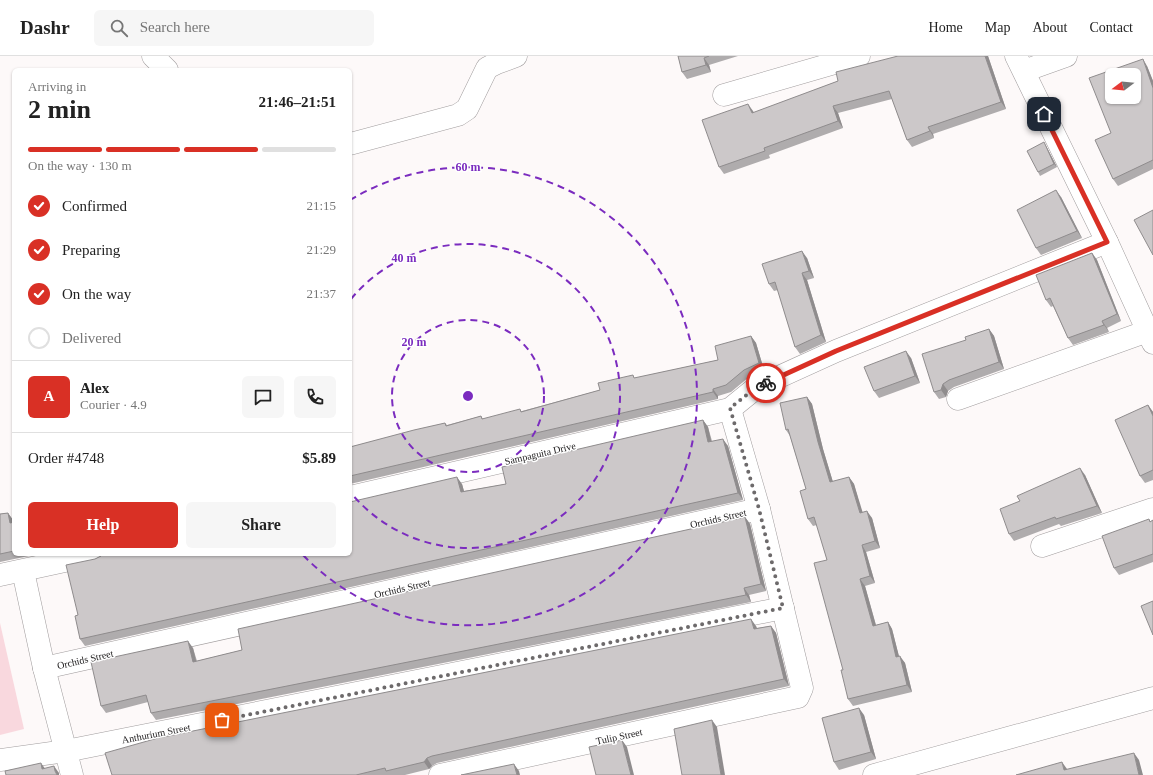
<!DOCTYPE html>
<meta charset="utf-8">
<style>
body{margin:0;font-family:Georgia,serif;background:#f6f6f6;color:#222;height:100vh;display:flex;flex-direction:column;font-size:15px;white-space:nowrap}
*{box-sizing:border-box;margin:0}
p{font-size:13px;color:#767676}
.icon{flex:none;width:22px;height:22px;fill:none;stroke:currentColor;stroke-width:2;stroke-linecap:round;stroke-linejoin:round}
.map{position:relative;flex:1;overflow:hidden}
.drawer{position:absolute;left:12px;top:12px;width:340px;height:488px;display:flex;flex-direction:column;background:#fff;border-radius:6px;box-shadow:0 1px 3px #0004}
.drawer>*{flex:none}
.needle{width:26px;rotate:254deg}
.fabs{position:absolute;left:1105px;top:12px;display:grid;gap:8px}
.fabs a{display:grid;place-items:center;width:36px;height:36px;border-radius:6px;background:#fff;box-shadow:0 1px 3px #0004;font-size:20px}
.pin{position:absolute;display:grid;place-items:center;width:34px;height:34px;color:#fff;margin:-17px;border-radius:8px;box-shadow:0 2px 6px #0006}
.courier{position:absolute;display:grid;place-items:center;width:40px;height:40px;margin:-20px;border:3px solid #d93025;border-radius:50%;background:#fff;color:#222;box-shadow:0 1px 5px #0007}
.headline em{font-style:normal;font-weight:700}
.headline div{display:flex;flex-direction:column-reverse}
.headline{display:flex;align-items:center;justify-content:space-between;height:68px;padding:0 16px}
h1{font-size:26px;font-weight:700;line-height:30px}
.bar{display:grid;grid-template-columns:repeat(4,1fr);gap:6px 4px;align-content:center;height:48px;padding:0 16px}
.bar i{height:5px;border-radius:3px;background:#e0e0e0}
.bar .on{background:#d93025}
.bar p{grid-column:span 4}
.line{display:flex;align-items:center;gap:10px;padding:0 16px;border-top:1px solid #e0e0e0}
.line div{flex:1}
.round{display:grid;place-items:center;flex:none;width:42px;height:42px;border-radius:6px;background:#f6f6f6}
ol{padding:0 16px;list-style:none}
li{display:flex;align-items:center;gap:12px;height:44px}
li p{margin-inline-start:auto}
li .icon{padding:4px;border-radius:50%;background:#d93025;color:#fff;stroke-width:4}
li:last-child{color:#767676}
li i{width:22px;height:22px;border:2px solid #e0e0e0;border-radius:50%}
.button{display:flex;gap:8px;margin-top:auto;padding:8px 16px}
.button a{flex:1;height:46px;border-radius:6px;background:#d93025;color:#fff;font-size:16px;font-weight:700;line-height:46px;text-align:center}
.button a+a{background:#f6f6f6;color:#222}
header{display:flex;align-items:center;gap:24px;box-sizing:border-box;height:56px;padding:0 20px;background:#fff;border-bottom:1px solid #e0e0e0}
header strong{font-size:19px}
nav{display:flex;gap:22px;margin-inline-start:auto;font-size:14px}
.search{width:280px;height:36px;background:#f6f6f6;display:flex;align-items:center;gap:10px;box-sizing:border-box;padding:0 14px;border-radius:6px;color:#767676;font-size:15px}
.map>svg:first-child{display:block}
</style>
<header>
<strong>Dashr</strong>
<div class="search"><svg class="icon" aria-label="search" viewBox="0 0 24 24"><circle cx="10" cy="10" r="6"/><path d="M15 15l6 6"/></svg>Search here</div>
<nav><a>Home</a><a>Map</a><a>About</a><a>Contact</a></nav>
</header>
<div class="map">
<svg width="1153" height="719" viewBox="0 0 1153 719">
<rect width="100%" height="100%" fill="#fdf9f9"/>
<!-- grass -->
<polygon fill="#f9d8de" points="0,567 24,673 0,679"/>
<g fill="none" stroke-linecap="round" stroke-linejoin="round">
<defs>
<g id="minor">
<polyline points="153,0 167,14"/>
<polyline points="1016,0 1107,186 1153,287"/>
<polyline points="1024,15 1066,0"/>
<polyline points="724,39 859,0"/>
<polyline points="350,88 458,59 467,53 487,12 497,7 516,0"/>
<polyline points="958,343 1148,275"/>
<polyline points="350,441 730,353 757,331 836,295 1107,186"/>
<polyline points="1042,490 1153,453"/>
<polyline points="23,515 44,612 72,719"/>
<polyline points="0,519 97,498"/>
<polyline points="44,612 759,453"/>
<polyline points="0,704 66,695 783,552"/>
<polyline points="440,719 798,641 802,632 759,453 730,353"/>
<polyline points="874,719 1153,642"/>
</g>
</defs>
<!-- minor casing -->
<use href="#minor" stroke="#a19d9e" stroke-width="23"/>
<!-- minor -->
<use href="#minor" stroke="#fff" stroke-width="22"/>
</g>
<!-- wall -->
<g fill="#afacad">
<polygon points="678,0 738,0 709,9 711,16 687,23 682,16"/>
<polygon points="988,0 1006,53 933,78 934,82 912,91 907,84 892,43 838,57 843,72 769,99 770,102 724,118 719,111 753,55 754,57 838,25"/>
<polygon points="1147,10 1153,25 1153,113 1118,130 1113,123 1111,77"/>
<polygon points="1046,90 1057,111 1040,120 1038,116"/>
<polygon points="1061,141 1082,182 1041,199 1036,192"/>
<polygon points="1092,197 1097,204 1121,265 1107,272 1109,276 1073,289 1068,282 1053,250 1051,251 1046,244"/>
<polygon points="807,202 814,222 807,224 826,286 800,298 795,291 778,234 774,235 769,228"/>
<polygon points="989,273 994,280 1004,313 954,331 948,335 946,341 939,343 934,336 966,284"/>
<polygon points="751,280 756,287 764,314 749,321 731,336 718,340 718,343 350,428 350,391 445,367 447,369 481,360 483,363 522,355 600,334 635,322 718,304"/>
<polygon points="911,302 920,327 879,342 874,335"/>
<polygon points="807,341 812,348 823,393 833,426 849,421 854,428 862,457 872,462 880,492 866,496 875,527 865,530 876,569 888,566 892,573 899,601 905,607 912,636 853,650 848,643 827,504 817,469 813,470 808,463 806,433 790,380 786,374"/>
<polygon points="1148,349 1153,356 1153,424 1145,427 1140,420"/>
<polygon points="703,364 708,371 712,385 728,390 743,444 85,590 80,583 78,559 95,503 101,500 462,428 464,435 506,428"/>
<polygon points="1085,419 1102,457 1061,470 1059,468 1014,485 1009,478 1020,445"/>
<polygon points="8,457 13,464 13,466 14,466 14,498 38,498 0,506 0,458"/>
<polygon points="745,461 750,468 766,535 749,539 751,546 156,664 151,657 148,646 106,657 101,650 193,592 197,605 242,594"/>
<polygon points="1153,464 1153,506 1119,519 1114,512 1151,465"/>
<polygon points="756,570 757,572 771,570 776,577 789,630 437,707 432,710 429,713 405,719 112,719"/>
<polygon points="864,659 876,703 839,714 834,706"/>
</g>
<!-- shaded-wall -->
<g fill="#8f8c8d">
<polygon points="985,0 988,0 1006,53 1001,46"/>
<polygon points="704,2 709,9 711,16 706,9"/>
<polygon points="1143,3 1147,10 1153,25 1153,32"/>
<polygon points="748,48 753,55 756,64 752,57"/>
<polygon points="833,50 838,57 843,72 838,65"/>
<polygon points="928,71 933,78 934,82 930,75"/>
<polygon points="1044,86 1046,90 1057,111 1054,108"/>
<polygon points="1056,134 1061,141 1082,182 1077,175"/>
<polygon points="802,195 807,202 814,222 809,215"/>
<polygon points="1092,197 1097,204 1121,265 1117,258"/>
<polygon points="802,217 807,224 826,286 821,279"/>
<polygon points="1102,265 1107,272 1109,276 1104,269"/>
<polygon points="989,273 994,280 1004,313 999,306"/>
<polygon points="751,280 756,287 764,314 759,307"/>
<polygon points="906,295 911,302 920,327 915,320"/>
<polygon points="943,328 948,335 946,341 941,334"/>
<polygon points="713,333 718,340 718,343 713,336"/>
<polygon points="807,341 812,348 823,393 835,433 830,426 818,386"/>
<polygon points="1148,349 1153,356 1153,360"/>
<polygon points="703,364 708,371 713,393 708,386"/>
<polygon points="723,383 728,390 743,444 738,437"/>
<polygon points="1080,412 1085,419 1102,457 1097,450"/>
<polygon points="457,421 462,428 466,443 461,436"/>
<polygon points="849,421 854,428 865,464 860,457"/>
<polygon points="867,455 872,462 880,492 875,485"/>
<polygon points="8,457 13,464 14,470 10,467"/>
<polygon points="745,461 750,468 766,535 761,528"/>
<polygon points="862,489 866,496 875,527 870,520"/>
<polygon points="860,523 865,530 878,577 873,570"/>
<polygon points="744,532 749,539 751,546 746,539"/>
<polygon points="751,563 756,570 759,580 754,573"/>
<polygon points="888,566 892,573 901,608 896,601"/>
<polygon points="771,570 776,577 789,630 784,623"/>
<polygon points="188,585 193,592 198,613 193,606"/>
<polygon points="900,600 905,607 912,636 907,629"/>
<polygon points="859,652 864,659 876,703 871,696"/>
<polygon points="712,664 717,671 725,719 721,719"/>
<polygon points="622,684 627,691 634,719 631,719"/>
<polygon points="1134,697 1139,704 1143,719 1139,719"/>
<polygon points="427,702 432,710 429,713 424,706"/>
<polygon points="1062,706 1067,713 1069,719 1064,714"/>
<polygon points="41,707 46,714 42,713"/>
<polygon points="514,708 519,715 520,719 517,719"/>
<polygon points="54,710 59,717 59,719 57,719 55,715"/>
</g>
<!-- building -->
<g fill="#ccc8c9" stroke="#8f8c8d" fill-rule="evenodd">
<polygon points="678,0 709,0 704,2 706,9 682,16"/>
<polygon points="898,0 985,0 1001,46 928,71 930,75 907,84 889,35 833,50 838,65 764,92 765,95 719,111 702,64 748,48 752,57 838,25 836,16"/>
<path d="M1143 3 1153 32V104L1113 123 1095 84 1111 77 1089 22ZM1112 19H1134V41H1112Z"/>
<polygon points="1044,86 1054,108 1038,116 1027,95"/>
<polygon points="1056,134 1077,175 1036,192 1017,154"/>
<polygon points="1153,154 1153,199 1134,164"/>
<polygon points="802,195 809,215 802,217 821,279 795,291 775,226 769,228 762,208"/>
<polygon points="1092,197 1117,258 1102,265 1104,269 1068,282 1050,242 1046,244 1036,219"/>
<polygon points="989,273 999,306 949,324 943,328 941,334 934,336 922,298 966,284 965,281"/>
<polygon points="751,280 759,307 744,314 726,329 713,333 713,336 350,420 350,391 414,374 445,367 446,370 481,360 482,363 520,353 521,356 600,334 598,327 633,319 634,322 718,304 715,290"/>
<polygon points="906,295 915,320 874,335 864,311"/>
<polygon points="807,341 818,386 830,426 849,421 860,457 867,455 875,485 862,489 870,520 860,523 873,570 888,566 896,601 900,600 907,629 848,643 841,614 843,614 814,507 827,504 814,461 808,463 800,435 806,433 788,373 786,374 780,347"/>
<polygon points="1148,349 1153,360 1153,414 1140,420 1115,364"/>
<polygon points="703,364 708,386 723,383 738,437 80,583 75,560 78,559 66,509 95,503 101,500 102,498 350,498 350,446 457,421 461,436 506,428 502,411"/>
<polygon points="1080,412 1097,450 1056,463 1055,461 1009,478 1000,453 1020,445 1017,440"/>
<polygon points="8,457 10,467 14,466 14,495 0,498 0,458"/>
<polygon points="745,461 761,528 744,532 746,539 151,657 146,639 101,650 91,606 188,585 193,606 242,594 238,573"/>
<polygon points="1149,463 1150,466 1153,464 1153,498 1114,512 1102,480"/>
<polygon points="1153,545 1153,579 1141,550"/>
<polygon points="751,563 754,573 771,570 784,623 432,700 427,702 424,706 386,715 385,712 356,719 112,719 105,697 158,682"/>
<polygon points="859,652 871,696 834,706 822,662"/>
<polygon points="712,664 721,719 682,719 674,673"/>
<polygon points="622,684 631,719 596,719 589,691"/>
<polygon points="1134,697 1139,719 1016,719 1062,706 1064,714"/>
<polygon points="41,707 42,713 54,710 55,715 57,719 6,719 5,715"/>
<polygon points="514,708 517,719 461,719"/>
</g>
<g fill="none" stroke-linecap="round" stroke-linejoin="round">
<!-- done -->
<polyline stroke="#6d6a6b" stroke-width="4" stroke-dasharray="0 7.2" points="222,664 783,552 759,453 730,352 757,331 766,327"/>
<!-- route -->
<polyline stroke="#d93025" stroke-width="5" points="766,327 836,295 1107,186 1044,58"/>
</g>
<!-- distance rings -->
<g fill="none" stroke="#7b2cbf" stroke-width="2" stroke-dasharray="7 5">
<circle cx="468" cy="340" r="76"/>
<path d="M351 243A152 152 0 1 1 351 437"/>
<path d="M350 144A229 229 0 1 1 303 499"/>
</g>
<g text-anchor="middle" stroke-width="3" stroke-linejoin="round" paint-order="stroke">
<!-- street labels -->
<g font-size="10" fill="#1f1d1e" stroke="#fff">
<text transform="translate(540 397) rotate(-13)" y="4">Sampaguita Drive</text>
<text transform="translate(718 462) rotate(-13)" y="4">Orchids Street</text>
<text transform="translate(402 532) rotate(-13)" y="4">Orchids Street</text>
<text transform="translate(85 603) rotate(-13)" y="4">Orchids Street</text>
<text transform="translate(156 677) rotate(-11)" y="4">Anthurium Street</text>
<text transform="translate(619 680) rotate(-12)" y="4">Tulip Street</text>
</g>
</g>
<circle cx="468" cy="340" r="6" fill="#7b2cbf" stroke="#fff" stroke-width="2"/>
<g font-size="12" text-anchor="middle" font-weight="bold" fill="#7b2cbf" stroke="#fff" stroke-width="3" stroke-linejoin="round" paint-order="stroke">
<text x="468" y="115">60 m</text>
<text x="404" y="206">40 m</text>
<text x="414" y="290">20 m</text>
</g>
</svg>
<div class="fabs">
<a><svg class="needle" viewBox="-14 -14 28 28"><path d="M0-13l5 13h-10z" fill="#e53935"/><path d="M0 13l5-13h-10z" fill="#767676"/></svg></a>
</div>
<div class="pin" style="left:222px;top:664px;background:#ea580c"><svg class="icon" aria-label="bag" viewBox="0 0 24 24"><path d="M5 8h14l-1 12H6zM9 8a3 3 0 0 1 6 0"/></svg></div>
<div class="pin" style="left:1044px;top:58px;background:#1f2937"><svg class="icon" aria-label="home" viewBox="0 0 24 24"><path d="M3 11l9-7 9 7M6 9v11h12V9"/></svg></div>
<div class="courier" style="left:766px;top:327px"><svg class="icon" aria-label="bike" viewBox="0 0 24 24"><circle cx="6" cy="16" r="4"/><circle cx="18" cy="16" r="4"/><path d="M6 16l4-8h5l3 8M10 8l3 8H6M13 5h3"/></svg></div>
<section class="drawer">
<div class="headline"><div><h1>2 min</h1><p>Arriving in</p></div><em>21:46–21:51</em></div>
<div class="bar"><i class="on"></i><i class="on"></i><i class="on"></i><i></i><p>On the way · 130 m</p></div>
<ol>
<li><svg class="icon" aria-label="check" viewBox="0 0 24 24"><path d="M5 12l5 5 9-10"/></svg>Confirmed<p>21:15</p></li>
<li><svg class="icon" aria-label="check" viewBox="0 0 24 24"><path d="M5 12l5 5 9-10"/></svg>Preparing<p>21:29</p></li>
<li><svg class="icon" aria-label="check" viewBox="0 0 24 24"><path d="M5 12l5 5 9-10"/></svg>On the way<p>21:37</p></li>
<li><i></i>Delivered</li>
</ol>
<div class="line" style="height:72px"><b class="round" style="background:#d93025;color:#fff">A</b><div><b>Alex</b><p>Courier · 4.9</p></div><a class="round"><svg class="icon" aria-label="chat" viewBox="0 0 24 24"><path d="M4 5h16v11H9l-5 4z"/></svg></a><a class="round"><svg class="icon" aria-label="phone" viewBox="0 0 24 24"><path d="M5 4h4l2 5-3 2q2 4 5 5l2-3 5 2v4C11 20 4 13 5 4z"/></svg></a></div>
<div class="line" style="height:52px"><div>Order #4748</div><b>$5.89</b></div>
<div class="button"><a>Help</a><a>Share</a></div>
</section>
</div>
